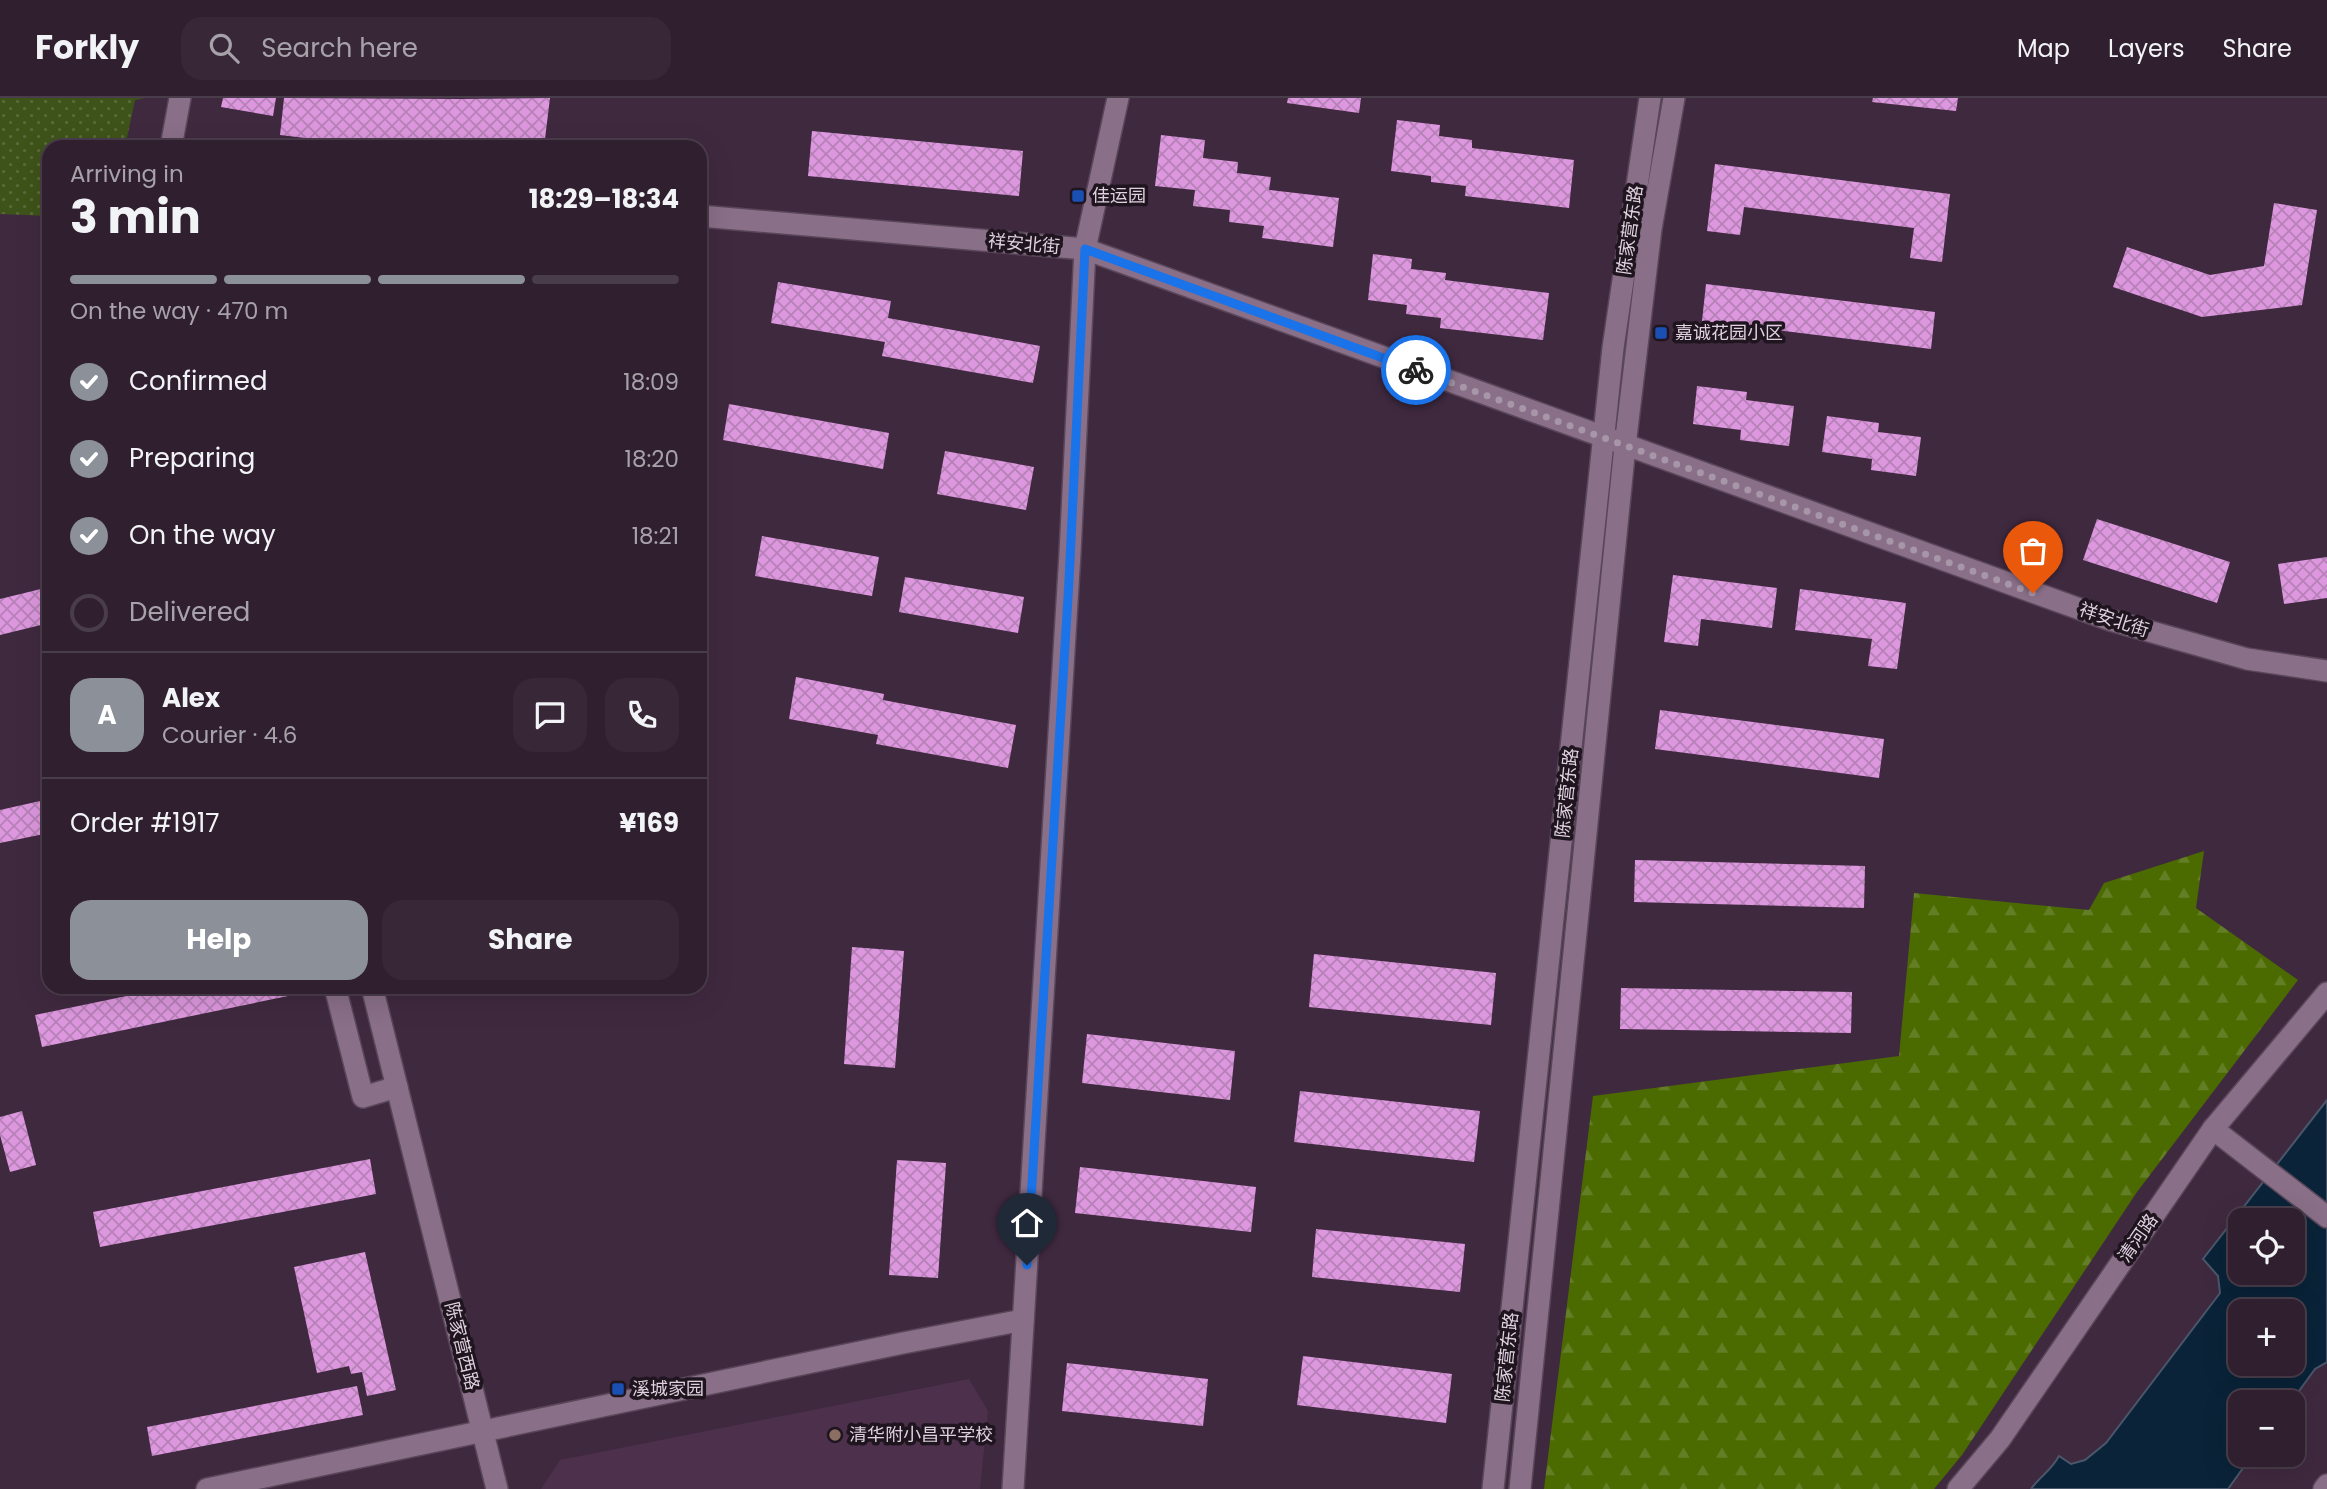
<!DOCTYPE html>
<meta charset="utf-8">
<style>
body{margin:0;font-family:Poppins,"Noto Sans SC",sans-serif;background:#372737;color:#f1f3f6;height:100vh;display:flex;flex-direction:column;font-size:26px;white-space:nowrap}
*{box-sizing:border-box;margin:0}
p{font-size:23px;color:#a7a2aa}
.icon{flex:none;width:38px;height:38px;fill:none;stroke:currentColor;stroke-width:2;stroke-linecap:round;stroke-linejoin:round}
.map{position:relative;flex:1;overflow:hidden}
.panel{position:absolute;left:42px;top:42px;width:665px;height:854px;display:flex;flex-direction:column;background:#2f1f2f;border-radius:21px;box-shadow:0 7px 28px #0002,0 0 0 2px #4a3d4b}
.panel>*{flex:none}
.controls{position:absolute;left:2228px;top:1110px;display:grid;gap:14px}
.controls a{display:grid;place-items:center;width:77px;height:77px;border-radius:14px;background:#2f1f2f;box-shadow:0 7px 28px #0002,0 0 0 2px #4a3d4b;font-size:35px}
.pin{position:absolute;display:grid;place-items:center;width:60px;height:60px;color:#fff;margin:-72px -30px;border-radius:50% 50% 50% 0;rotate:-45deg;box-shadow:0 0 7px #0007}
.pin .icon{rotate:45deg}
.courier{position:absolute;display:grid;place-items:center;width:70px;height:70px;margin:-35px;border:5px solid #1a73e8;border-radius:50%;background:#fff;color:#222;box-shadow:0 2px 9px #0007}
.overview em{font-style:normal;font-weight:700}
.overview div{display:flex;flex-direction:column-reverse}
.overview{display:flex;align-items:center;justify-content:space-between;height:119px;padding:0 28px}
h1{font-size:46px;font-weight:700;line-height:52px}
.bar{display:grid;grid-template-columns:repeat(4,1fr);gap:10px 7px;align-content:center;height:84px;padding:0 28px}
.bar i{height:9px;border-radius:5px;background:#4a3d4b}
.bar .selected{background:#8c9099}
.bar p{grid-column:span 4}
.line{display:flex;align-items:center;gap:18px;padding:0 28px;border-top:2px solid #4a3d4b}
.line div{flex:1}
.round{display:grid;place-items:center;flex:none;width:74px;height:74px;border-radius:21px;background:#372737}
ol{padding:0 28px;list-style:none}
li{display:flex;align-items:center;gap:21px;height:77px}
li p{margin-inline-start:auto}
li .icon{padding:7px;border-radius:50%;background:#8c9099;color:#fff;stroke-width:4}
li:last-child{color:#a7a2aa}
li i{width:38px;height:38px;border:4px solid #4a3d4b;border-radius:50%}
.button{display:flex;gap:14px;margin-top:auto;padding:14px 28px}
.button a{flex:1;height:80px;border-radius:21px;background:#8c9099;color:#fff;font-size:28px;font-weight:700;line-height:80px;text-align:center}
.button a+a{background:#372737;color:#f1f3f6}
header{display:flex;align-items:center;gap:42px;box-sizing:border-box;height:98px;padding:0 35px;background:#2f1f2f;border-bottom:2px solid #4a3d4b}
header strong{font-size:33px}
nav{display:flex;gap:38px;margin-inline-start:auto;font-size:24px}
.search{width:490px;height:63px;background:#372737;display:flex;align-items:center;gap:18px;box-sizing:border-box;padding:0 24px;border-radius:21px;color:#a7a2aa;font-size:26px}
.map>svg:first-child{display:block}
</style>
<header>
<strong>Forkly</strong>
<div class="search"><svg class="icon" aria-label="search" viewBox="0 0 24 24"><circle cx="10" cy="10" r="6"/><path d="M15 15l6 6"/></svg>Search here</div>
<nav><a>Map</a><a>Layers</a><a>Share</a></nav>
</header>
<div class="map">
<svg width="2327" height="1391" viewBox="0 0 2327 1391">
<defs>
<pattern id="forest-firs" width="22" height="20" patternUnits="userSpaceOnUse" patternTransform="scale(1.75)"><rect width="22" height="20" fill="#4b6a00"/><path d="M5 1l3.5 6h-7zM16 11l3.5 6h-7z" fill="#647e25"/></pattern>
<pattern id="park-dots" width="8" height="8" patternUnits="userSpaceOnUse" patternTransform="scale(1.75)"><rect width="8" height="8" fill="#3e5319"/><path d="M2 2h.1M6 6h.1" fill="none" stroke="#596b3a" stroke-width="1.8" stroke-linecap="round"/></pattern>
<pattern id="building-cross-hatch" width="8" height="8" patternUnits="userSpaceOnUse" patternTransform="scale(1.75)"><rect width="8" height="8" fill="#dd97de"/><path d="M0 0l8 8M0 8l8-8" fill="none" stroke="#b681b7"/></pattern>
</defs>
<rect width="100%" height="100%" fill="#3f293f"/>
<!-- built -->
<polygon fill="#4c304c" points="969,1281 988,1313 980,1391 541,1391 560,1362"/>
<!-- forest -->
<polygon fill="url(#forest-firs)" points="2204,753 2196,810 2298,882 2137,1094 1962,1357 1934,1391 1544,1391 1593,998 1899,958 1914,795 2089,812 2104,785"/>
<!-- park -->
<polygon fill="url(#park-dots)" points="0,0 145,0 135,2 125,49 49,49 49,118 0,116"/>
<!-- water -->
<path fill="#0a2338" stroke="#4a576a" stroke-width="2" fill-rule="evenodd" d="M2327 1002V1264L2315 1271 2291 1304H2240V1356H2253L2228 1391H2031C2041 1377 2050 1374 2059 1358L2071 1366 2085 1362 2106 1345 2220 1195 2218 1178 2203 1161ZM2240 1122H2292V1174H2240ZM2240 1213H2292V1265H2240Z"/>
<!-- building -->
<g fill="url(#building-cross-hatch)">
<polygon points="223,0 276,0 273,18 221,9"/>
<polygon points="284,0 460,1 550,0 544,49 512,49 456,42 456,49 381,49 280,37"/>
<polygon points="1288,0 1361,0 1359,15 1287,5"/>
<polygon points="1873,0 1958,0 1956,13 1872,4"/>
<polygon points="1397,22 1440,27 1439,38 1472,42 1472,50 1574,62 1569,110 1465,98 1466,88 1431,84 1431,78 1391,73"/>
<polygon points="812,33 1023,53 1019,98 808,78"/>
<polygon points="1161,37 1205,42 1203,60 1238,64 1237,75 1271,79 1269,92 1339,100 1333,149 1262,140 1264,128 1229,124 1230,112 1193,108 1195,92 1155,88"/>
<polygon points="1715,66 1950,96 1942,164 1910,160 1914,130 1744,109 1740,137 1707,133"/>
<polygon points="2274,105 2317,112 2302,207 2202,219 2113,189 2127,149 2210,177 2264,168"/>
<polygon points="1373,156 1412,161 1411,171 1446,175 1445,182 1549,195 1543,242 1440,230 1441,220 1406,216 1407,207 1368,202"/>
<polygon points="778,184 891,203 888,220 1040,248 1033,285 882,258 885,244 771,225"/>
<polygon points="1706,186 1935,214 1931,251 1702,223"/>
<polygon points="1697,288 1747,294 1746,302 1794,308 1789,348 1740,342 1741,332 1693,326"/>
<polygon points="729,306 889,335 883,371 723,342"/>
<polygon points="1827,318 1879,325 1878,334 1921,339 1916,378 1871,372 1872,361 1822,354"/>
<polygon points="945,353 1034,369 1026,412 937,396"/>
<polygon points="2097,421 2230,464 2217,505 2083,462"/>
<polygon points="762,438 879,459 872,498 755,478"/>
<polygon points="2327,459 2327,500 2284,506 2278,466"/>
<polygon points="1673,477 1777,490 1772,530 1701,521 1698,548 1664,544"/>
<polygon points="905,479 1024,499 1018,535 899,514"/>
<polygon points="49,489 49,525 0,537 0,501"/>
<polygon points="1800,491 1906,505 1897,571 1868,568 1872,541 1795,532"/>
<polygon points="796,579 884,596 883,602 1016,627 1008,670 876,646 878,637 789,621"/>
<polygon points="1660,612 1884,641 1879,680 1655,651"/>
<polygon points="49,701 49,735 0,745 0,712"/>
<polygon points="1635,762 1865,768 1864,810 1634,804"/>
<polygon points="852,849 904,853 895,970 844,966"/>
<polygon points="1314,856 1496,875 1491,927 1309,909"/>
<polygon points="170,889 316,889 317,892 42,949 35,917"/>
<polygon points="1621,890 1852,894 1851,935 1620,931"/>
<polygon points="1087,936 1235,953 1230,1002 1082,985"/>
<polygon points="1300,993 1480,1013 1474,1064 1294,1044"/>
<polygon points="22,1013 36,1067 10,1074 0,1037 0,1019"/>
<polygon points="370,1061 376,1096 100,1149 93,1114"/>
<polygon points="897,1062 946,1065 938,1180 889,1177"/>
<polygon points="1080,1069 1256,1089 1251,1134 1075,1115"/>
<polygon points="1316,1131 1465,1146 1460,1194 1312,1179"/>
<polygon points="365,1154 396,1292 367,1298 362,1274 351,1276 349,1268 317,1275 294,1169"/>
<polygon points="1303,1258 1452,1276 1446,1325 1297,1307"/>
<polygon points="1067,1265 1208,1281 1203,1328 1062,1313"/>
<polygon points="357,1288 363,1317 152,1358 147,1329"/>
</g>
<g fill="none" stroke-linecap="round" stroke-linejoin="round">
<defs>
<g id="minor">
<polyline points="171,49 180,0"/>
<polyline points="700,118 1085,151 2110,522 2247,561 2327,573"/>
<polyline points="335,889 363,999 397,989"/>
<polyline points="372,889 497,1391"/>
<polyline points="2213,1031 2327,1119"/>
<polyline points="207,1391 903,1245 1023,1222"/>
<polyline points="1013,1391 1070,455 1085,151 1118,0"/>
<polyline points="1493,1391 1613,250 1650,0"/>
<polyline points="1520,1391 1625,348 1651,131 1674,0"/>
<polyline points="1958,1391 2000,1341 2213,1031 2327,895"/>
<polyline points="2324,1391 2327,1387"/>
</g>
</defs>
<!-- minor casing -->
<use href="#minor" stroke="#594659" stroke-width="24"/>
<!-- minor -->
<use href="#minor" stroke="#896f88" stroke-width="21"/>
</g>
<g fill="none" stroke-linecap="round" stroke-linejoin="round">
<!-- done -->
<polyline stroke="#a796a7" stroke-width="7" stroke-dasharray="0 12.6" points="1416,272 2033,495"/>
<!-- route -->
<polyline stroke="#1a73e8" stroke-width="9" points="1027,1167 1069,483 1085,151 1416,272"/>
</g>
<!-- markers -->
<g fill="#1a4fb4" stroke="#1f151f" stroke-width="2.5">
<rect x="1071" y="91" width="14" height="14" rx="3.5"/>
<rect x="1654" y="228" width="14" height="14" rx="3.5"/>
<rect x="611" y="1284" width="14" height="14" rx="3.5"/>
</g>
<circle fill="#8d6e63" stroke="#1f151f" stroke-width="2.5" cx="835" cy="1337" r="7"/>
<g text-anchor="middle" stroke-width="7" stroke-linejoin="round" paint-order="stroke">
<!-- poi labels -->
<g font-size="18" fill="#dfd1df" stroke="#1f151f" text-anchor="start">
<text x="1092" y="104">佳运园</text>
<text x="1675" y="241">嘉诚花园小区</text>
<text x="632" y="1297">溪城家园</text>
<text x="849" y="1343">清华附小昌平学校</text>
</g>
<!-- street labels -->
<g font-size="18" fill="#dfd1df" stroke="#1f151f">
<text transform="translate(1630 132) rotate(-82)" y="6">陈家营东路</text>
<text transform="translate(1024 146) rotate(5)" y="6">祥安北街</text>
<text transform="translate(2114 522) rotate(18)" y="6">祥安北街</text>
<text transform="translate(1567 695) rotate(-84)" y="6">陈家营东路</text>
<text transform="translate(2138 1140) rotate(-55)" y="6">清河路</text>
<text transform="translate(462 1248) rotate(76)" y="6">陈家营西路</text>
<text transform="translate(1507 1259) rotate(-84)" y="6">陈家营东路</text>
</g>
</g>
</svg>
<div class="controls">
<a><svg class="icon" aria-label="locate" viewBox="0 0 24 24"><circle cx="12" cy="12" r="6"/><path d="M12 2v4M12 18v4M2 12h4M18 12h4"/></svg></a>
<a>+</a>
<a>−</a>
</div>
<div class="pin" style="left:2033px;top:495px;background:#ea580c"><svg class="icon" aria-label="bag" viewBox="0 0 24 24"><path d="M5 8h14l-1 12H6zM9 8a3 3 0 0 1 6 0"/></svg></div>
<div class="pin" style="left:1027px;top:1167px;background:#1f2937"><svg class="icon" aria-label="home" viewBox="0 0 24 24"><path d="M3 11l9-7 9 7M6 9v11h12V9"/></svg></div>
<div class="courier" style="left:1416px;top:272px"><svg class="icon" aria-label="bike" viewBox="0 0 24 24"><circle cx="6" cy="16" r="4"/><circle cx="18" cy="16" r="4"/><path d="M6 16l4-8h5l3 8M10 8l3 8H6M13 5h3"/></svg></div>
<section class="panel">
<div class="overview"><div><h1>3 min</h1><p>Arriving in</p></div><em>18:29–18:34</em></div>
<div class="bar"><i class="selected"></i><i class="selected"></i><i class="selected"></i><i></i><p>On the way · 470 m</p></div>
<ol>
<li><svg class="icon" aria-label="check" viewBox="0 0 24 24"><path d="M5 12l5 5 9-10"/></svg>Confirmed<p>18:09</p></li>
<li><svg class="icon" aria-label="check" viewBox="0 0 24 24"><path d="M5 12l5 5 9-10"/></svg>Preparing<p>18:20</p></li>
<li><svg class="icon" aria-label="check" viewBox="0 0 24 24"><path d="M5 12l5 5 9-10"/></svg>On the way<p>18:21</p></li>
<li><i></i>Delivered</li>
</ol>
<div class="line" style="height:126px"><b class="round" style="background:#8c9099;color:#fff">A</b><div><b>Alex</b><p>Courier · 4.6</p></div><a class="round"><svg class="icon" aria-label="chat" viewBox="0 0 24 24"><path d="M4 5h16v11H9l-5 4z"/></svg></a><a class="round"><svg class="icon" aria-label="phone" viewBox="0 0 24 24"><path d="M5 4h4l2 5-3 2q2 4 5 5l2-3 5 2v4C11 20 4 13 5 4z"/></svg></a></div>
<div class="line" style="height:91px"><div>Order #1917</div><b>¥169</b></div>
<div class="button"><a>Help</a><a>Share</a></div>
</section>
</div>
